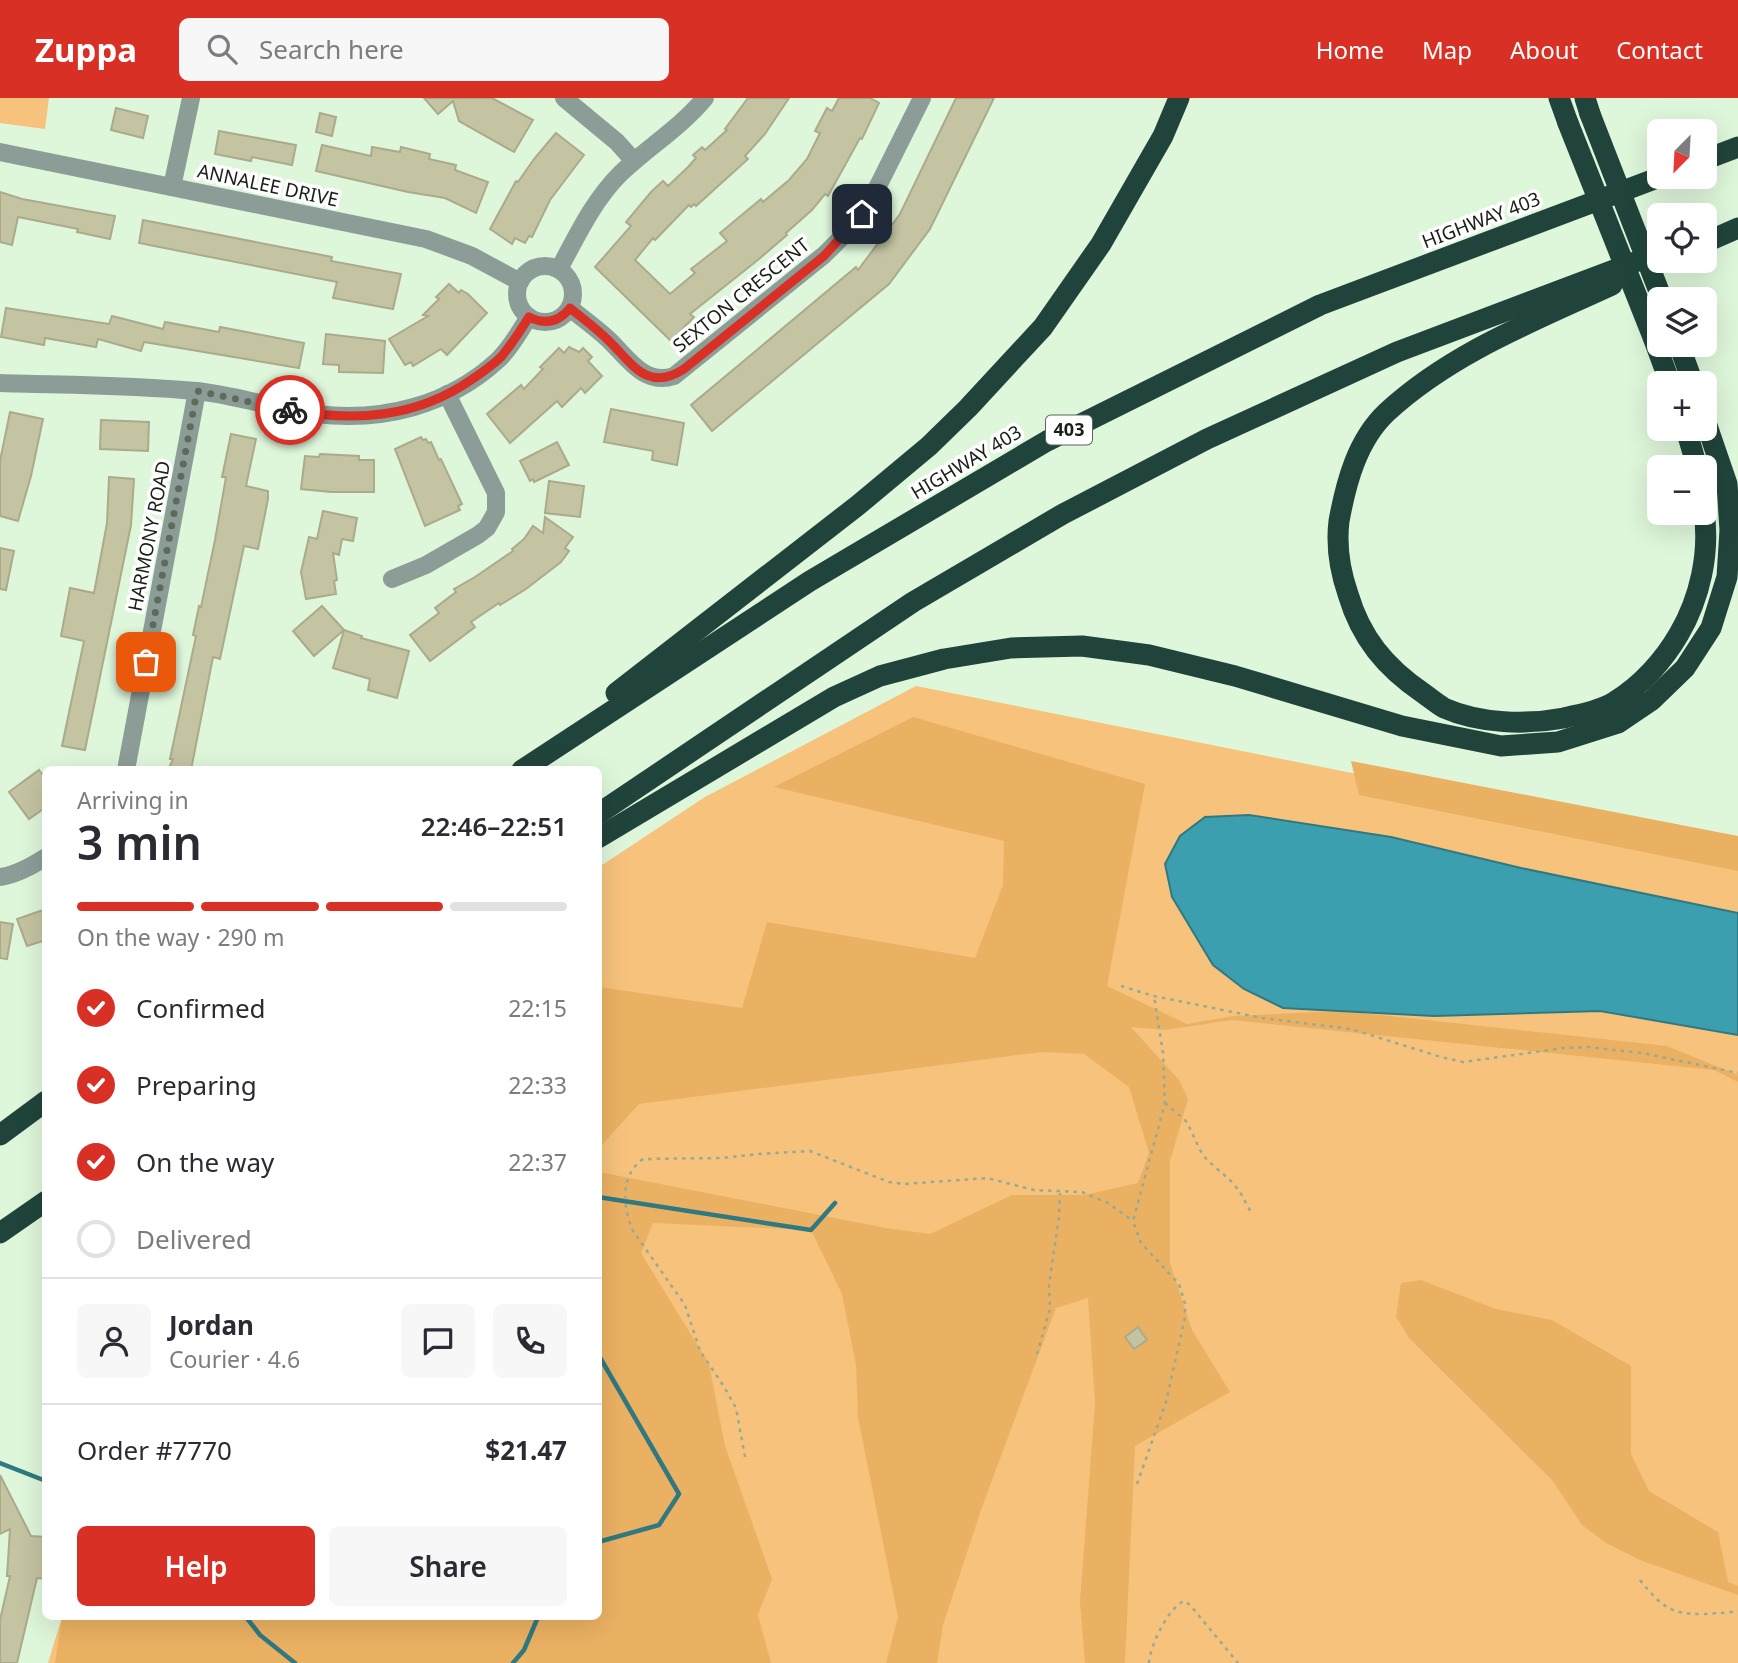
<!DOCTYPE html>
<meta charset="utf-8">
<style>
body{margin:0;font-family:"Noto Sans",sans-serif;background:#f7f7f7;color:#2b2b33;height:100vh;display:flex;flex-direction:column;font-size:26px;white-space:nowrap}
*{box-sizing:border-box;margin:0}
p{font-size:23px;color:#7c7c81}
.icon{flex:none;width:38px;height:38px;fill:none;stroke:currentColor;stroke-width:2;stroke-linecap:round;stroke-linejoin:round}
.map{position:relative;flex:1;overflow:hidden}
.side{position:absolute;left:42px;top:668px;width:560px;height:854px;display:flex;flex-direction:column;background:#fff;border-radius:10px;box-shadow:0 7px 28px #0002}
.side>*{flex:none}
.needle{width:46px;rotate:204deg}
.controls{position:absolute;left:1647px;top:21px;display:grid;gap:14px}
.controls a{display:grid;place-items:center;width:70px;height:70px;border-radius:10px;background:#fff;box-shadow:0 7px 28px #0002;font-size:35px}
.pin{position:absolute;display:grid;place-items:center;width:60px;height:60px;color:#fff;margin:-30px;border-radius:14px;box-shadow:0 4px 10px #0006}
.courier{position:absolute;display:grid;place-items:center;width:70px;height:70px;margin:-35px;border:5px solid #d93025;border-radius:50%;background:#fff;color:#222;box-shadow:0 2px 9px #0007}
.overview em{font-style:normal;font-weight:600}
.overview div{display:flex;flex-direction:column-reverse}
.overview{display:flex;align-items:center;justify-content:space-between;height:119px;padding:0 35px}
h1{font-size:46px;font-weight:600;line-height:52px}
.bar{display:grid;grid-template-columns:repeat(4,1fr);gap:10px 7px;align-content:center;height:84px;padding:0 35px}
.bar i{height:9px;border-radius:5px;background:#e1e1e2}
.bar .current{background:#d93025}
.bar p{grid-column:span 4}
.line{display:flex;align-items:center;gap:18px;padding:0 35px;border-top:2px solid #e1e1e2}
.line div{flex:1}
.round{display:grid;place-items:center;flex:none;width:74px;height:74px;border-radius:10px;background:#f7f7f7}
ol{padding:0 35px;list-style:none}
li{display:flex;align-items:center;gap:21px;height:77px}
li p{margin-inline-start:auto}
li .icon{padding:7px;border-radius:50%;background:#d93025;color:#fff;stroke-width:4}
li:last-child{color:#7c7c81}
li i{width:38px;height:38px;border:4px solid #e1e1e2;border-radius:50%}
.primary-button{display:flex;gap:14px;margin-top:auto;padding:14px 35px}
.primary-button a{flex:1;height:80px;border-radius:10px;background:#d93025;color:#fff;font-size:28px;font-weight:600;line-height:80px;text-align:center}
.primary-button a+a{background:#f7f7f7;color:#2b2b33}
header{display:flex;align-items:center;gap:42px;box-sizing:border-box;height:98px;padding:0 35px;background:#d93025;color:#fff}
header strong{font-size:33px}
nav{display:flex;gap:38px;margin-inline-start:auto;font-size:24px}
.search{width:490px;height:63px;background:#f7f7f7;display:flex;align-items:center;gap:18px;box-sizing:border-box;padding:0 24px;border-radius:10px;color:#7c7c81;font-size:26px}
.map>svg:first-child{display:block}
</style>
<header>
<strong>Zuppa</strong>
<div class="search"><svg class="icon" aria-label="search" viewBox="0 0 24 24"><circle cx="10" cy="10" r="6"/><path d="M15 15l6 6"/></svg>Search here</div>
<nav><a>Home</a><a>Map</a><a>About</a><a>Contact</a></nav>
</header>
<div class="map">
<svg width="1738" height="1565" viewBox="0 0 1738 1565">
<rect width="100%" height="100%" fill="#def6da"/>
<!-- green -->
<g fill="#f6c27c">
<polygon points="0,0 49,0 45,31 0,25"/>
<polygon points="916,588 1738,752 1738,1565 48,1565 62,1519 598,1519 599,769 705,699"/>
</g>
<!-- forest -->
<g fill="#ebb163">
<polygon points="913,619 1145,686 1107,888 1187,926 1234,918 1343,913 1667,948 1738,977 1738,984 1714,972 1232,922 1165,932 1131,929 1179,982 1188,1001 1170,1063 1170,1165 1192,1232 1230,1294 1135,1348 1125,1565 1085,1565 1080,1504 1095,1305 1088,1200 1056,1210 982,1409 943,1527 937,1565 886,1565 898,1519 858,1320 856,1267 842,1196 811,1132 653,1125 641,1155 709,1266 725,1348 772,1481 758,1517 771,1565 55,1565 62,1519 598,1519 599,1074 886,1130 930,1136 1012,1097 1084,1097 1138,1085 1149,1055 1129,989 1084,956 1042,954 639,1006 599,1050 599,889 742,910 767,824 975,860 1003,787 1004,743 774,689"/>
<polygon points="1351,663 1738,738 1738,773 1359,697"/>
<polygon points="1421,1182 1496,1211 1552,1222 1631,1268 1631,1356 1649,1393 1718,1434 1728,1484 1738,1488 1738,1497 1640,1462 1606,1445 1582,1427 1552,1382 1409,1240 1396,1219 1401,1185"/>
</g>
<!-- water -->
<polygon fill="#3b9faf" stroke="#307981" stroke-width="2" points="1249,717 1391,739 1521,770 1738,815 1738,937 1600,913 1434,918 1283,910 1244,891 1213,867 1172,799 1165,766 1180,738 1205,719"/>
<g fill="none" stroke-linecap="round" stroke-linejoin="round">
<!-- stream -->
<g stroke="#307981" stroke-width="4.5">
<polyline points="598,1099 811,1132 835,1105"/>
<polyline points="598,1256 679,1396 659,1427 598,1444"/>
<polyline points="0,1365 46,1383"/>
<polyline points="246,1519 260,1537 295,1565"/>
<polyline points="513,1565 524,1552 538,1519"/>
</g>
</g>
<!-- building -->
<g fill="#c4c4a3" stroke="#abab8b" stroke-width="2">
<polygon points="424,0 492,0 533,22 514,54 459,23 453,3 438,16"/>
<polygon points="748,0 789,0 765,36 745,58 748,61 696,108 694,106 691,109 689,107 655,142 653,140 635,162 670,196 695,175 691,171 727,143 720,135 761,101 763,104 789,82 807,61 820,35 815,33 827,10 832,13 839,0 870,0 879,5 862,41 860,40 828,98 825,96 812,112 786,135 787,137 759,161 690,216 694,219 671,243 595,169 631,128 626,124 651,94 663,83 668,88 688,69 696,60 693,57 702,49 705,52 727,32 725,31"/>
<polygon points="956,0 994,0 930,131 889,186 712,333 691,307 856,169 858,172 900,116"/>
<polygon points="116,10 148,18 143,40 111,32"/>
<polygon points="320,15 336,19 332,38 316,34"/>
<polygon points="219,33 296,47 292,67 252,59 251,63 215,56"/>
<polygon points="556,35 584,57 550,102 532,139 529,138 525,145 515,140 512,146 490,131 516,83 518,84 534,61"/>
<polygon points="322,47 371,58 372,49 400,54 401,49 430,56 429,61 456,67 455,72 488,84 476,115 445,100 408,94 316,73"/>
<polygon points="0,94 22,101 115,118 110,141 77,134 78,131 18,119 12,147 0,144"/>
<polygon points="143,122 332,159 331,163 401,176 393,211 333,200 337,184 139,145"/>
<polygon points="449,186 459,195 461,192 468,196 487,215 447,257 441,251 413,268 411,264 405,267 389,241 428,218 423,217 439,201 436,199"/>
<polygon points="6,210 109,226 112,218 163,231 165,224 219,234 220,229 304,245 299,270 144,244 141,253 98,241 96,249 45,240 44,247 1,239"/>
<polygon points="326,236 385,243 383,275 339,274 339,267 323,266"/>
<polygon points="569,249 579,254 583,250 592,259 588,263 602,278 585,295 581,290 562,309 557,303 510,345 487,316 521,287 524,291 543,271 540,269 559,250 564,255"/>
<polygon points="611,311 684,325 677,367 652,362 653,353 604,344"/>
<polygon points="10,314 43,321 31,378 18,423 0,418 0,363"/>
<polygon points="101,322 149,324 148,353 100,351"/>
<polygon points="231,336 256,341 246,388 268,393 268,401 258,451 244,448 220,561 213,559 191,672 168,672 173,661 170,661 196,538 193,537 199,508 201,509 215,442 226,379 222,379"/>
<polygon points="421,339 423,342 426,341 428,345 431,344 439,362 441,361 462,406 458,408 460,412 425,428 395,351"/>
<polygon points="557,344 569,367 534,384 533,381 530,383 520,363"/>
<polygon points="320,356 359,358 359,362 374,362 374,394 331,394 301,391 305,358 319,359"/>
<polygon points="109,379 134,381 131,427 85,652 62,648 84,543 61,538 70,490 94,495 107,425"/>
<polygon points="549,383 584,388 580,419 545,415"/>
<polygon points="323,413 357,420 353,443 342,441 339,457 333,455 337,482 334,483 336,496 306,501 301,474 309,439 317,441"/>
<polygon points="545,419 573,439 565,450 569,453 561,464 526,491 500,507 499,505 471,524 475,529 430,563 410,537 439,515 435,510 456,494 454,491 475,479 513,453 512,451 524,441 533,428 543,435"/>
<polygon points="0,450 14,453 6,492 0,491"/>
<polygon points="322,508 344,532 314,558 293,533"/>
<polygon points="344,532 362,538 361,540 409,553 397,600 368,592 370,581 333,570"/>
<polygon points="39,672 46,681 46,709 29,721 9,694"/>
<polygon points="46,811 46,842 27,848 17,821"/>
<polygon points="0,824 13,826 7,861 0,860"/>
<polygon points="1138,1229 1147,1242 1134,1251 1125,1239"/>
<polygon points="0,1377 31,1438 46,1439 46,1481 37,1480 17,1565 0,1565 0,1522 10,1478 7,1478 10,1431 0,1436"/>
</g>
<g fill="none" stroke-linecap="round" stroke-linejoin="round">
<!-- path -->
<g stroke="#98aa94" stroke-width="2.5" stroke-dasharray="3.5 5" stroke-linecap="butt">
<polyline points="1121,888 1154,898 1262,920 1351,931 1441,959 1463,964 1564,950 1587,949 1642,955 1738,975"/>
<polyline points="1165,1005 1187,1024 1200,1052 1207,1062 1230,1082 1240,1094 1252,1116"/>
<polyline points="1037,1256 1050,1211 1049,1187 1059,1119 1060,1095"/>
<path d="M745 1359 736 1310 723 1287 700 1253 685 1207 633 1133C623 1110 619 1078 643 1061L722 1060 758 1056 810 1053 889 1084 905 1086 987 1080 1034 1092 1082 1094 1108 1105 1133 1123"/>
<polyline points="1137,1386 1166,1304 1185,1219 1185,1206 1179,1186 1141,1145 1133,1123 1165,1005 1163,955 1154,898"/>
<path d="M1640 1482C1661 1508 1670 1517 1705 1516 1716 1515 1727 1515 1738 1513"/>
<path d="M1149 1565C1150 1548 1168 1510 1184 1503L1190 1507 1238 1565"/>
</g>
<!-- minor -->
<g stroke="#8c9d98" stroke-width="18">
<polyline points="564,0 617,44 634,63"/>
<polyline points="0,54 426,141 472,158 520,184"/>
<polyline points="172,89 191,0"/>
<circle cx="545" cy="196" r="28"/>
<path d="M559 171C577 138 593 103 620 76 648 49 680 30 705 0"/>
<path d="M570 210C582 220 596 230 608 241 628 260 644 288 674 278L824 157 852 129 871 102 922 0"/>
<path d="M0 285C65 287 131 287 196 293 236 297 276 311 316 316 382 324 448 308 498 262 511 250 519 234 529 219"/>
<polyline points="392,481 426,467 478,437 487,430 496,414 496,395 447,296"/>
<polyline points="126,672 197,293"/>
<path d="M0 779C16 777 32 768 46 759"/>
</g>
<!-- highway -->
<g stroke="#20443b" stroke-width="21">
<polyline points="1559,0 1568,25"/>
<polyline points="1585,0 1590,16"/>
<polyline points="1704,62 1738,49"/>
<polyline points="1704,145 1738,130"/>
<path d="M1612 187C1534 223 1451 255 1387 314 1357 342 1346 385 1339 423 1336 448 1340 473 1348 496 1361 540 1385 569 1423 595 1430 600 1437 606 1444 610 1480 626 1527 627 1564 620 1580 616 1600 613 1614 604 1641 588 1664 562 1679 536 1700 500 1710 455 1704 414"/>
<polyline points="1653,239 1670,285"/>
<polyline points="1679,247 1693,285"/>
<polyline points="1686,331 1697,369"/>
<polyline points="616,595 857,408 929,348 968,310 1043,229 1101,146 1163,38 1179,0"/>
<polyline points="522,672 810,483 1047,343 1320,207 1660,79"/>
<polyline points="598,716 913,504 1063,416 1207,341 1397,254 1659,155"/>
<polyline points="598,740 834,599 880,578 944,561 1011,550 1082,548 1149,557 1235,578 1402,628 1501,648 1558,644 1618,625 1652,602 1685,570 1711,530 1727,479 1730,432 1727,386 1704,319"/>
<polyline points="0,1037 46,1003"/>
<polyline points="0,1135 46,1103"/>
</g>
<!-- highway-bridge -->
<g stroke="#20443b" stroke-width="21">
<polyline points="1590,16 1662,201"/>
<polyline points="1568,25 1653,239"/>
</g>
</g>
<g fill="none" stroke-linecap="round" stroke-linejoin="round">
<!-- done -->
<polyline stroke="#5d6b5b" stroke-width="7" stroke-dasharray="0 12.6" points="146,564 197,293 290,312"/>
<!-- route -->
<path stroke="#d93025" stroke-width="9" d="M290 312C354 324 416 320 471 282 481 275 492 268 501 259 512 246 520 233 529 219 545 227 559 224 570 210 582 220 596 230 608 242 632 265 647 295 684 271L824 158 862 116"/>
</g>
<g text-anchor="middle" stroke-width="7" stroke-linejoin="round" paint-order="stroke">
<!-- shield labels -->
<rect fill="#fff" stroke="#5d635c" stroke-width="2" x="1046" y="317.5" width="46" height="29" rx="5"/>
<g font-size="18" font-weight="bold" fill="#182016">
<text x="1069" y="338">403</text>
</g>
<!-- street labels -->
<g font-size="19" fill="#182016" stroke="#fff">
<text transform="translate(268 87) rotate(12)" y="7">ANNALEE DRIVE</text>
<text transform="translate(1481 122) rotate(-21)" y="7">HIGHWAY 403</text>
<text transform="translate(741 197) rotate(-39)" y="7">SEXTON CRESCENT</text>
<text transform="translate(966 364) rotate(-31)" y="7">HIGHWAY 403</text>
<text transform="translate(149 438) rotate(-79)" y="7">HARMONY ROAD</text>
</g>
</g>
</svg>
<div class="controls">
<a><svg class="needle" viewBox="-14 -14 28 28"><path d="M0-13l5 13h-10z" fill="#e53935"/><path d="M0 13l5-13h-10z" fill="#7c7c81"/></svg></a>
<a><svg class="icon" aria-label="locate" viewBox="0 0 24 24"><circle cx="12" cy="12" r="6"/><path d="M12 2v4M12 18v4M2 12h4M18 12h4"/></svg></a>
<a><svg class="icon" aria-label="layers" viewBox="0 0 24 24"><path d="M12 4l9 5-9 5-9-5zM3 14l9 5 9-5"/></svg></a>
<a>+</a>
<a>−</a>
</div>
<div class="pin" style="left:146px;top:564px;background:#ea580c"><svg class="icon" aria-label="bag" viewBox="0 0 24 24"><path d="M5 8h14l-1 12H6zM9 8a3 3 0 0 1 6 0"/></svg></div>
<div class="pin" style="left:862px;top:116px;background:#1f2937"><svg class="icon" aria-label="home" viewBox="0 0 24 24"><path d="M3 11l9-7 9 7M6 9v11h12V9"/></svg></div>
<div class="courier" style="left:290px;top:312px"><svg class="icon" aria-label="bike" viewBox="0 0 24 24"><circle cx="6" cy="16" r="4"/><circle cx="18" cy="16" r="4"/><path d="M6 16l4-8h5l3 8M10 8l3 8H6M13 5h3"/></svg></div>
<section class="side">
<div class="overview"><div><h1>3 min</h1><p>Arriving in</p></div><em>22:46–22:51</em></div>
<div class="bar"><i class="current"></i><i class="current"></i><i class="current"></i><i></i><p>On the way · 290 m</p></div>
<ol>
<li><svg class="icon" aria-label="check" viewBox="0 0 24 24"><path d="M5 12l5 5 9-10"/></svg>Confirmed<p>22:15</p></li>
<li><svg class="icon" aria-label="check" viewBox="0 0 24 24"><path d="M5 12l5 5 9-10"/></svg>Preparing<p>22:33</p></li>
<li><svg class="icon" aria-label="check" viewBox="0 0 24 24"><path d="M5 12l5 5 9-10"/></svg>On the way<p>22:37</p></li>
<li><i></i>Delivered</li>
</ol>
<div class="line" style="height:126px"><a class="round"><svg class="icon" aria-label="person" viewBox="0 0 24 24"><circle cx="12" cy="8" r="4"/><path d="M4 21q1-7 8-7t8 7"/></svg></a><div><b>Jordan</b><p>Courier · 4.6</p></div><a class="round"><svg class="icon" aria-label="chat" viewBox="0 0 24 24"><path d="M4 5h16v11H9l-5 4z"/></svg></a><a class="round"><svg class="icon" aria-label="phone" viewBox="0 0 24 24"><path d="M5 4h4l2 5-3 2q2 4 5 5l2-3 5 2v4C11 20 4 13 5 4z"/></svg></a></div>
<div class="line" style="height:91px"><div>Order #7770</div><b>$21.47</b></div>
<div class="primary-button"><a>Help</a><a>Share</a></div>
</section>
</div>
